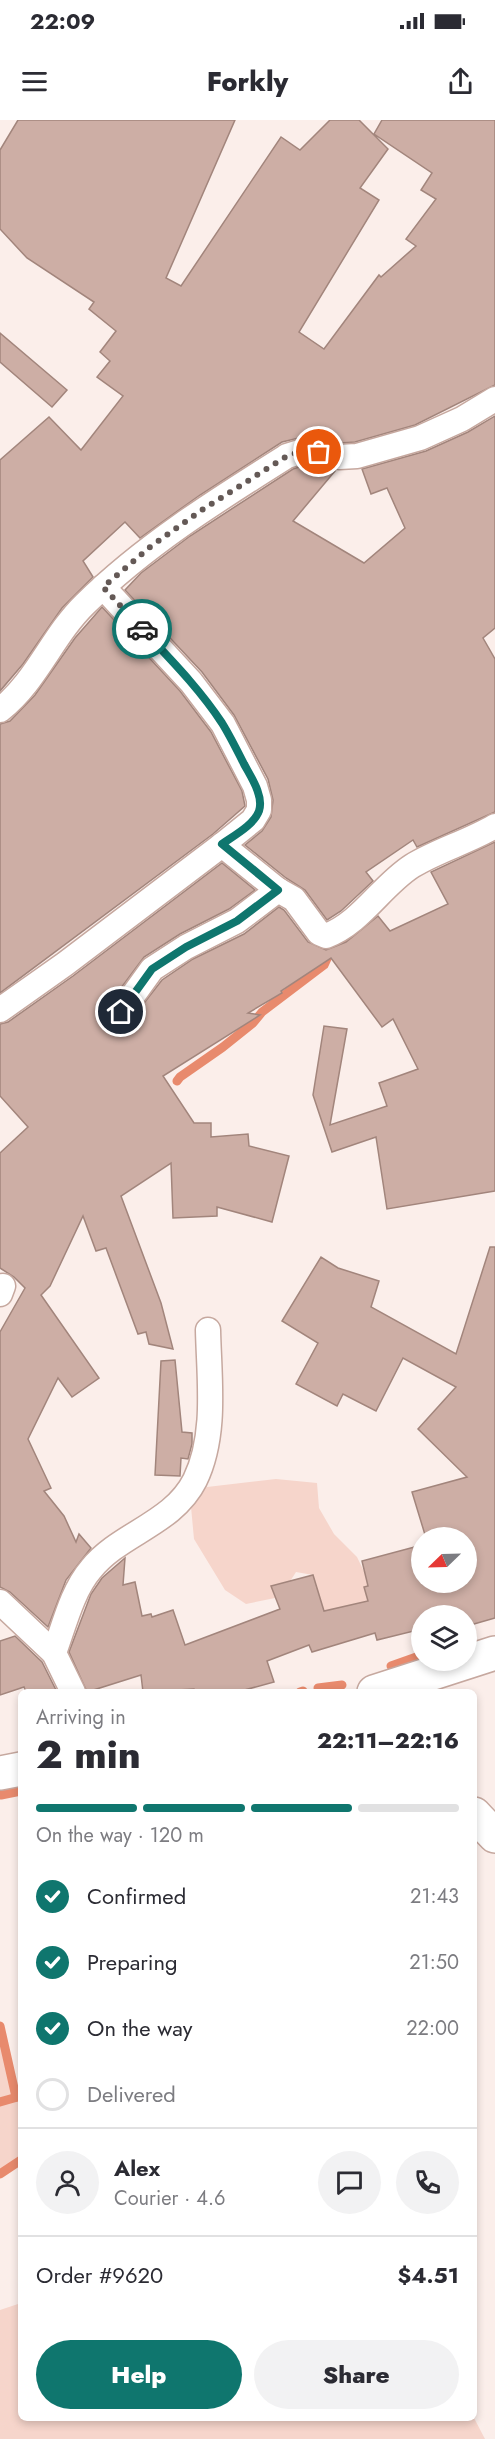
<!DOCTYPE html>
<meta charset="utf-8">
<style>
body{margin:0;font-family:Jost,sans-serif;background:#f2f2f3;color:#2b2b33;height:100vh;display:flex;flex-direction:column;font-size:22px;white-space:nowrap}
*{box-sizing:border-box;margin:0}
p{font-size:20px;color:#7c7c81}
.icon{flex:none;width:33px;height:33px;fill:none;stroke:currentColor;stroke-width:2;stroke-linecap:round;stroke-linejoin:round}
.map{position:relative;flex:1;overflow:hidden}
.details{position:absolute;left:18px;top:1569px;width:459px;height:732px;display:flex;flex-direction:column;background:#fff;border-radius:9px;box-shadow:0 3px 9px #0003}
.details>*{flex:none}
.needle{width:39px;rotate:247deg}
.controls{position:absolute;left:411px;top:1407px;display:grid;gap:12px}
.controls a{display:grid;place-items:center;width:66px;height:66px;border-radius:50%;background:#fff;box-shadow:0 3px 9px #0003;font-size:30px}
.pin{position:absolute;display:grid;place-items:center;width:51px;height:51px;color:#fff;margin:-26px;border:3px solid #fff;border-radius:50%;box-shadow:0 2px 6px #0007}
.courier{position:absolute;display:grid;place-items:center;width:60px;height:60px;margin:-30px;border:4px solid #0f766e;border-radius:50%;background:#fff;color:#222;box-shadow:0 2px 8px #0007}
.overview em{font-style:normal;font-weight:800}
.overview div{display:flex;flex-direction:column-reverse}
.overview{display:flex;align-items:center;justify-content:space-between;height:102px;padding:0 18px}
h1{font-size:39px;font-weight:800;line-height:45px}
.bar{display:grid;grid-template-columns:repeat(4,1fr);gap:9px 6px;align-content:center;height:72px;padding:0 18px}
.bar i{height:8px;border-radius:4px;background:#e1e1e2}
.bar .active{background:#0f766e}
.bar p{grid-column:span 4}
.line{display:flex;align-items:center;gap:15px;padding:0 18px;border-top:2px solid #e1e1e2}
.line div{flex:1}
.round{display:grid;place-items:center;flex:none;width:63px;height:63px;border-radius:32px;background:#f2f2f3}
ol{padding:0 18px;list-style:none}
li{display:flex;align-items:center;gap:18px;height:66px}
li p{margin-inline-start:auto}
li .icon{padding:6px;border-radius:50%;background:#0f766e;color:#fff;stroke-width:4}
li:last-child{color:#7c7c81}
li i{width:33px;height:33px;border:3px solid #e1e1e2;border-radius:50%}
.action{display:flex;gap:12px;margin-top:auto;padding:12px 18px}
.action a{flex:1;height:69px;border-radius:36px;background:#0f766e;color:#fff;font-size:24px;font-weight:800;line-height:69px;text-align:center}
.action a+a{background:#f2f2f3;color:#2b2b33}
.status{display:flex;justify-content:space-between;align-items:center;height:42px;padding:0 30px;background:#fff;direction:ltr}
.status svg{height:16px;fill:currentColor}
header{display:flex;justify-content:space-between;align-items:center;height:78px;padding:0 18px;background:#fff;font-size:27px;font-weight:800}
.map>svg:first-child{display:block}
</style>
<div class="status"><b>22:09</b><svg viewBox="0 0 49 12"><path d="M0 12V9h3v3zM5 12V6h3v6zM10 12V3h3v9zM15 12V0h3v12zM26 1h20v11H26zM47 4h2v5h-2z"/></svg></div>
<header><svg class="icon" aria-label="menu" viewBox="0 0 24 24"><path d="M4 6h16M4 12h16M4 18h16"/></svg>Forkly<svg class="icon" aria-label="share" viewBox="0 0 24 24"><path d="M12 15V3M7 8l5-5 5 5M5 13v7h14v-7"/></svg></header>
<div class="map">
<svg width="495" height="2319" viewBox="0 0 495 2319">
<rect width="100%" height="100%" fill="#fbeeea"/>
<!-- green -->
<g fill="#f6d5cb">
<polygon points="276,1359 317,1363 319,1388 334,1414 357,1437 375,1474 358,1494 324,1494 313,1455 296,1452 280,1477 246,1484 225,1470 194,1419 190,1376 207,1367"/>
<polygon points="0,1906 16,1976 21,1974 21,2040 0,2054"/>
<polygon points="21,2183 21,2298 474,2298 485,2319 0,2319 0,2190"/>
</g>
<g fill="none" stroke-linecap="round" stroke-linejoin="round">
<!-- stream -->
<g stroke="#e88a6d" stroke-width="9">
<polyline points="177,961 180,957 223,927 253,903 262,892 324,845 330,832 348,814"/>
<polyline points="391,1546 422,1535"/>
<polyline points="318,1568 342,1565"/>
<polyline points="300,1572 303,1571"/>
<polyline points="1,1675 21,1671"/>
<polyline points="0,1906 16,1977"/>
<polyline points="0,1982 21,1976"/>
<polyline points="0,2054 21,2040"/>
</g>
</g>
<!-- building -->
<g fill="#cdaea5" stroke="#a2857c" stroke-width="1.5">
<polygon points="18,0 235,0 166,158 181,166 281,17 300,30 330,0 359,0 388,29 360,68 379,80 299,212 324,229 379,155 381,157 416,126 406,119 436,79 421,70 432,53 374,14 382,0 495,0 495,265 415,305 355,322 340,323 303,317 282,322 200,375 140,418 125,402 83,441 93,457 62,488 23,544 0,571 0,340 49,297 81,330 123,276 97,257 110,241 100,232 116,211 89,189 94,182 27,138 0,109 0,30"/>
<polygon points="0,213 67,270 52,287 0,242"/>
<polygon points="495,296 495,508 483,518 495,539 495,692 417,727 413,720 366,752 373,761 341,791 327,800 305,770 286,758 245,725 262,711 271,697 273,680 268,659 234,595 202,552 125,470 141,453 190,416 293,349 305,345 335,351 293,401 364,443 405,408 387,368 371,374 362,349 426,331 468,312"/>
<polygon points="102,487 180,571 211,612 242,671 245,686 213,714 0,873 0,604 10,601 35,575 75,518"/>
<polygon points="495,722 495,1071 387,1089 376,1017 332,1032 313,975 324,906 347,909 330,1005 387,986 379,963 418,949 393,899 382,907 331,838 281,871 282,873 248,893 260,895 163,956 194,1003 211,1003 211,1017 248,1014 249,1026 289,1036 272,1102 217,1087 217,1096 173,1098 171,1043 121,1076 161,1183 173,1229 149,1224 146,1212 138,1214 106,1128 96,1131 83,1096 50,1166 41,1175 99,1258 72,1277 58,1258 28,1319 51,1368 44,1371 64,1396 76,1422 79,1414 91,1428 66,1460 48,1507 10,1472 0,1467 0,1212 25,1168 14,1157 0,1148 0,1033 28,1007 0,976 0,904 8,902 73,856 222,743 255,770 229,789 180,814 144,837 109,884 108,897 113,904 120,906 127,905 162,860 193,839 244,814 279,787 284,790 308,822 326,830 346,822 378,796 390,811 448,784 431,752"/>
<polygon points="490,1127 495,1127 495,1498 467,1506 466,1496 422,1496 422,1509 377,1520 375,1513 312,1532 309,1525 267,1541 274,1562 237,1572 195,1572 194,1569 143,1572 141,1555 87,1572 69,1532 91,1474 102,1458 125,1438 123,1465 135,1462 142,1496 151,1494 152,1497 173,1490 185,1525 280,1489 271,1466 313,1455 324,1491 368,1481 364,1467 368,1466 362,1441 422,1425 422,1462 466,1462 466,1418 426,1418 412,1372 467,1357 418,1309 456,1267 403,1238 376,1291 343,1274 337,1286 296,1264 318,1223 282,1201 321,1137 338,1148 379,1161 371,1187 456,1234"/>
<polygon points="175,1240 182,1312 192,1313 192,1324 188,1339 181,1338 180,1356 155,1355 161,1241"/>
<polygon points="15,1516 42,1542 57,1572 26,1572 24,1567 0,1575 0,1521"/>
</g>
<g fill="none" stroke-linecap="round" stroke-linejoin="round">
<defs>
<g id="street">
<path d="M0 590C37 561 52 516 85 484 145 425 217 380 287 336L303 331 319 332 339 337 357 336 420 318 462 299 495 279"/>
<path d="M222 725 278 770 294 779 319 813 326 816C361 803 381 766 412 746 438 730 468 722 495 706"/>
<polyline points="0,890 65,844 222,725 253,700 259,690 259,680 255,666 223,604 191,562 103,467"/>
<polyline points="121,892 152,849 186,827 237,801 278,770"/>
<polyline points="0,1174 3,1166"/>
<polyline points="0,1482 54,1533 73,1572"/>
<path d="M54 1533C64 1506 72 1471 91 1449 120 1413 173 1404 195 1360 217 1315 209 1258 208 1210"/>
</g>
<g id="secondary">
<polyline points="374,1572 495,1533"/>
<polyline points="0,1653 21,1649"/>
<polyline points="474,1694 495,1716"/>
</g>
</defs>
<!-- street casing -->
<use href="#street" stroke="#c6a89f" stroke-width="27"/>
<!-- secondary casing -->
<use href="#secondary" stroke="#c6a89f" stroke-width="36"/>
<!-- street -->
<use href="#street" stroke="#fff" stroke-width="24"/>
<!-- secondary -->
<use href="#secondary" stroke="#fff" stroke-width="33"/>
</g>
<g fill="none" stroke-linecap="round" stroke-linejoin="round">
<!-- done -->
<polyline stroke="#645956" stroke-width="6" stroke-dasharray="0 10.8" points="142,509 103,467 150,427 202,390 287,336 303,331 319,332"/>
<!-- route -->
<path stroke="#0f766e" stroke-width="8" d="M121 892 152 849 186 827 237 801 278 770 222 724C233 716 254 705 259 691 264 676 251 657 244 644 237 630 230 616 222 603 199 568 170 539 142 509"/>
</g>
</svg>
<div class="controls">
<a><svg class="needle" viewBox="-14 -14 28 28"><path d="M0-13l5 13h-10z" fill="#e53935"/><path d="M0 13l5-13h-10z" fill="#7c7c81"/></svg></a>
<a><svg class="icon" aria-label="layers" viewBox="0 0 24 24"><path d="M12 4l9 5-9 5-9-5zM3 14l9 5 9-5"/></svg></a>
</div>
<div class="pin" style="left:319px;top:332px;background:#ea580c"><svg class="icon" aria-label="bag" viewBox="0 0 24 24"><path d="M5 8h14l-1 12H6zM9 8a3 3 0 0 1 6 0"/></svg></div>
<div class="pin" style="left:121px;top:892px;background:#1f2937"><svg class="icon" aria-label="home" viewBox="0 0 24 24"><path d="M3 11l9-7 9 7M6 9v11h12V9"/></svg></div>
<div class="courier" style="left:142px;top:509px"><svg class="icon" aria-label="car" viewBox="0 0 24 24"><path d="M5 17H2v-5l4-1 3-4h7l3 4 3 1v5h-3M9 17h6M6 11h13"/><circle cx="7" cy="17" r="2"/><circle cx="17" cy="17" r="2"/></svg></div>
<section class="details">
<div class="overview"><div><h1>2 min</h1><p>Arriving in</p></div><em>22:11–22:16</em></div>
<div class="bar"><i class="active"></i><i class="active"></i><i class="active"></i><i></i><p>On the way · 120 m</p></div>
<ol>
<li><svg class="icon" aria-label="check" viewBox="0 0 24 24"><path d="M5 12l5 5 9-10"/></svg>Confirmed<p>21:43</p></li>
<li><svg class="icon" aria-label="check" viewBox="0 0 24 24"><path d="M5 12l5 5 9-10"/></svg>Preparing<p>21:50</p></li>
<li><svg class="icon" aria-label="check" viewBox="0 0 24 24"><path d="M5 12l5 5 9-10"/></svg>On the way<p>22:00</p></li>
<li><i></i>Delivered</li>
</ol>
<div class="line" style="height:108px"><a class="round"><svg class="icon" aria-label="person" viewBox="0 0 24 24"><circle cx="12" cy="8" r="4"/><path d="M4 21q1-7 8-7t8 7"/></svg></a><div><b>Alex</b><p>Courier · 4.6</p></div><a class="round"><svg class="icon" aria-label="chat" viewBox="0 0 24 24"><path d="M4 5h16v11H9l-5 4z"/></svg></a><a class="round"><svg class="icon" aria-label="phone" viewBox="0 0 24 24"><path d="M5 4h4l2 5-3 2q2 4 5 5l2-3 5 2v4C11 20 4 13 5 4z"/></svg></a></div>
<div class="line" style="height:78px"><div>Order #9620</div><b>$4.51</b></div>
<div class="action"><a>Help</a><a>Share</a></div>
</section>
</div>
